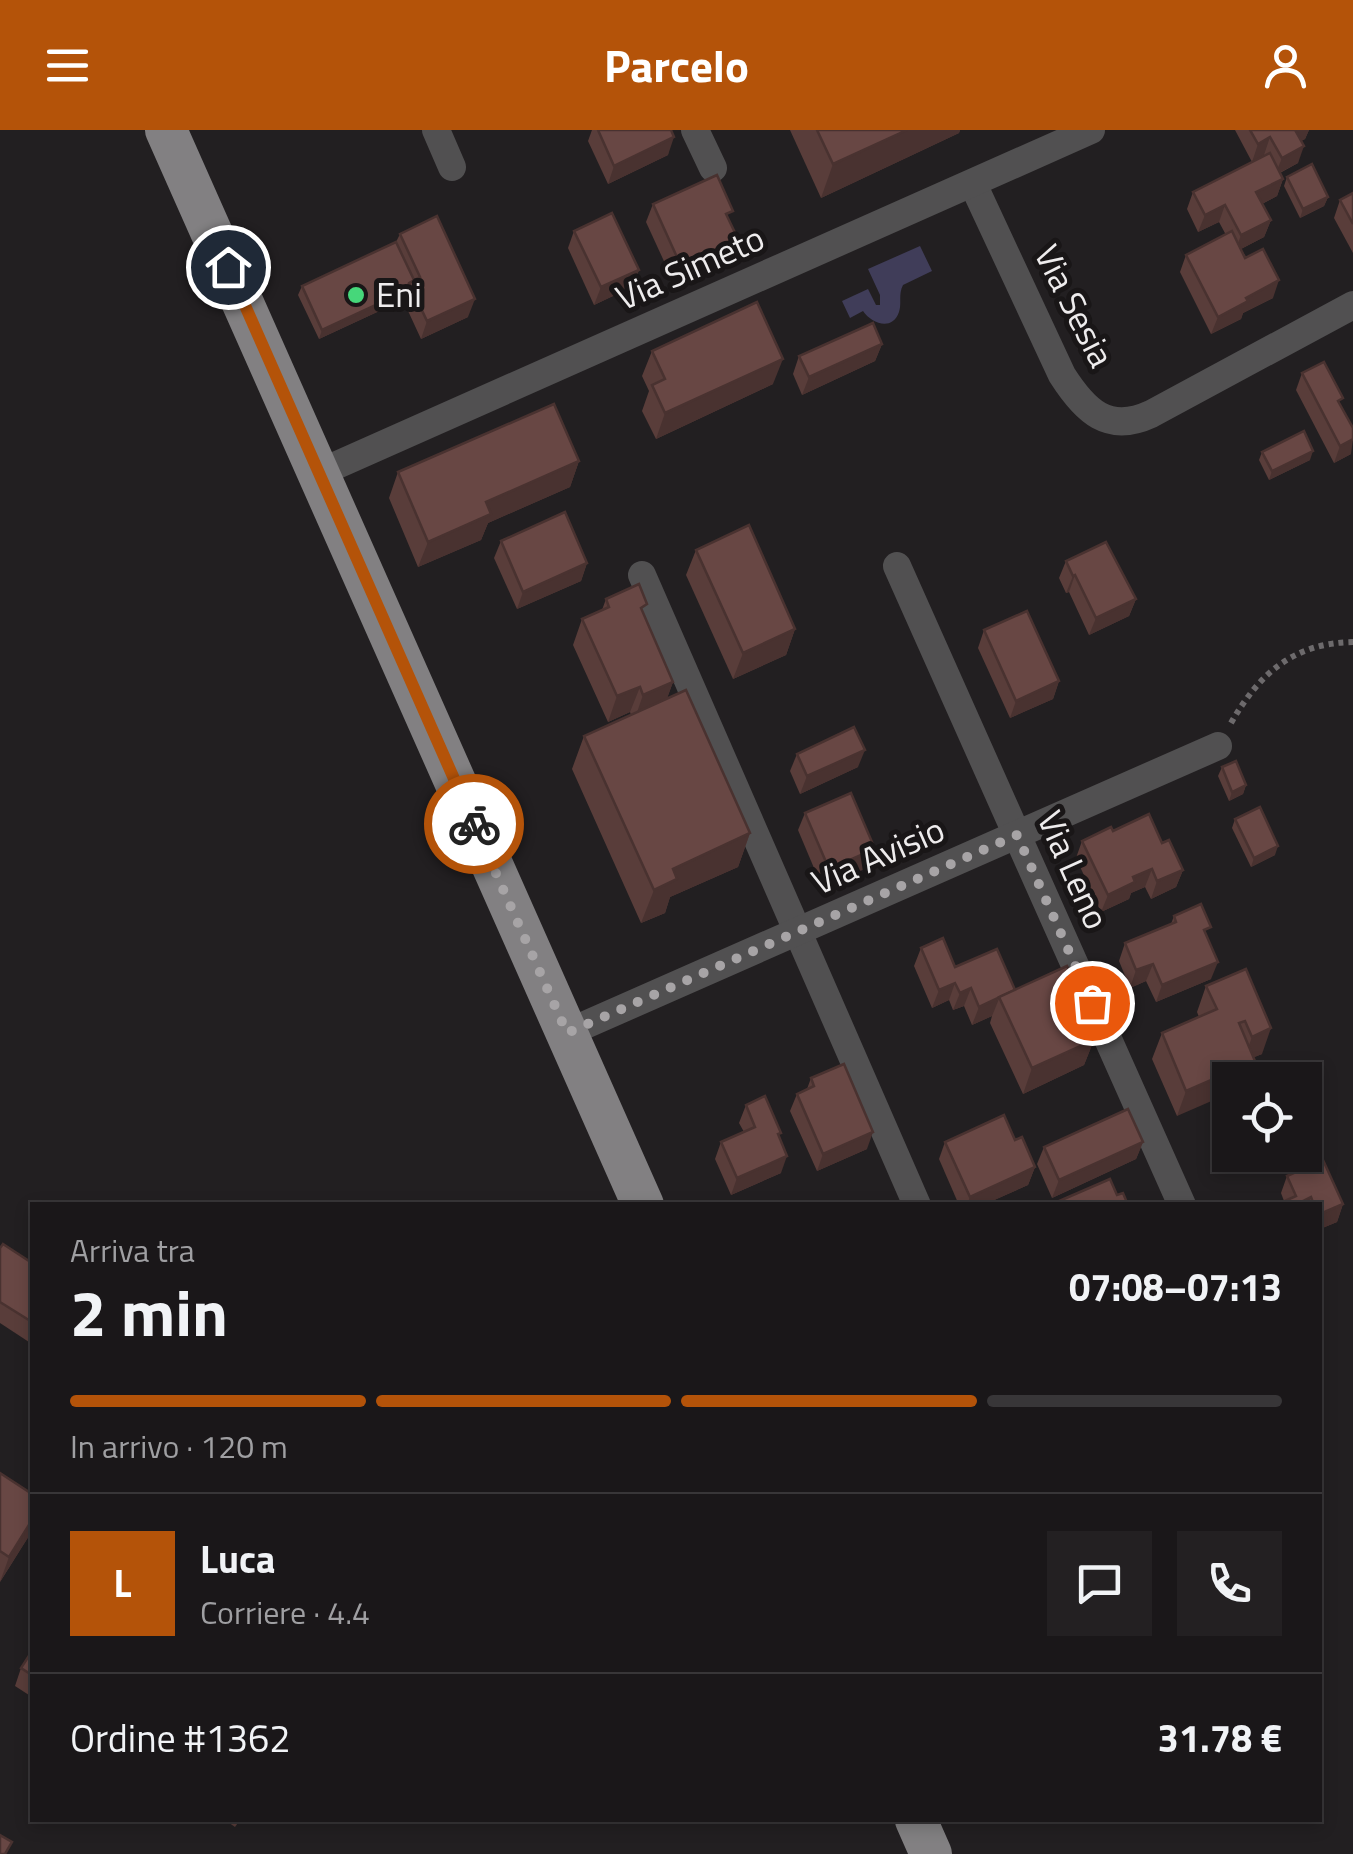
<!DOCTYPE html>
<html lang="it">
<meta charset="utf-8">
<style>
body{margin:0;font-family:"Titillium Web",sans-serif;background:#232022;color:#f1f3f6;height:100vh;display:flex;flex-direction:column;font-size:38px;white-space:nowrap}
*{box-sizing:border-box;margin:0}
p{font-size:32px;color:#9f9fa2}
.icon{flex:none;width:55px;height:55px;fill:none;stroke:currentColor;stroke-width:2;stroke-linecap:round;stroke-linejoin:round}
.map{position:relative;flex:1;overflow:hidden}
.details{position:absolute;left:30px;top:1072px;width:1292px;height:620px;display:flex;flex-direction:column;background:#1a1719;border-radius:0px;box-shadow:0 5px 15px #0003,0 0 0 2px #383638}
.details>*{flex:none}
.fabs{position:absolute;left:1212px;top:932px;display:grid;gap:20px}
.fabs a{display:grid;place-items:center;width:110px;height:110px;border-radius:0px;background:#1a1719;box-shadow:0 5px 15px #0003,0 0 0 2px #383638;font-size:50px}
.pin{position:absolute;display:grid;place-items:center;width:85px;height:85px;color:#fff;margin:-42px;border:5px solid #fff;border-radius:50%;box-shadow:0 2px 10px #0007}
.courier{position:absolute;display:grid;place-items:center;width:100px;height:100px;margin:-50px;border:8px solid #b45309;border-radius:50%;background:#fff;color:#222;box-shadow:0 2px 12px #0007}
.headline em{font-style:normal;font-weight:700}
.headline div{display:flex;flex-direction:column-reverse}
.headline{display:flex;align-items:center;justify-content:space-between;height:170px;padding:0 40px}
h1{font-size:65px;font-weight:700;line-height:75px}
.bar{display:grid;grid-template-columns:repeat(4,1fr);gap:15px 10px;align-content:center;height:120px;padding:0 40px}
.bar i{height:12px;border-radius:8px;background:#383638}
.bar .selected{background:#b45309}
.bar p{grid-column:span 4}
.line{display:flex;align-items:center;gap:25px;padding:0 40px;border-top:2px solid #383638}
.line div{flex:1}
.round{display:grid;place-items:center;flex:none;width:105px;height:105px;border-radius:0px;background:#232022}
header{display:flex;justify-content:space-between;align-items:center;height:130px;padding:0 40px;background:#b45309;color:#fff;font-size:45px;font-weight:700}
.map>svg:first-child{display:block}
</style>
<header><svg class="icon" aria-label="menu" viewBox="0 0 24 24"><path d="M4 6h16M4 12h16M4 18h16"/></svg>Parcelo<svg class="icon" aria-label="person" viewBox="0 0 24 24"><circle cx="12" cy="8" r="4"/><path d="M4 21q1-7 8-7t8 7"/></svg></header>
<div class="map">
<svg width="1353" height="1724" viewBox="0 0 1353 1724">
<rect width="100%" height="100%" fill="#221f21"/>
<!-- water -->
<path fill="#403d59" d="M920 116 932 141 903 155C898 165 902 172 899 182 892 202 871 193 863 181L850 188 842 171 868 159 876 175H880V165L868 139Z"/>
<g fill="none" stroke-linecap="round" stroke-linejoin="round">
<!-- path -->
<path stroke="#6d6a6c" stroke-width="6" stroke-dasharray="5 5" stroke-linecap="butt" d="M1231 593C1259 544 1293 513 1353 512"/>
<!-- minor -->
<g stroke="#515051" stroke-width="28">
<polyline points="436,0 452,37"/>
<polyline points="695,0 713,38"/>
<path d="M973 54 1062 245C1085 281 1108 304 1151 284L1353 175"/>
<polyline points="319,343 1091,0"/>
<polyline points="897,436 1182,1075"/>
<polyline points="642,445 917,1075"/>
<polyline points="567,903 1218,616"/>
</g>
<!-- primary -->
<g stroke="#828082" stroke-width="42">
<polyline points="166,0 643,1075"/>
<polyline points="916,1690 931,1724"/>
</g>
</g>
<!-- wall -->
<g fill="#593d3a">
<polygon points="592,0 671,0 668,25 608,54 588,11"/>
<polygon points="790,0 960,0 959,3 821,68"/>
<polygon points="1235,0 1309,0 1305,9 1301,11 1298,33 1280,43 1283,49 1277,66 1262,74 1271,90 1264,107 1241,119 1273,168 1243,183 1241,189 1211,204 1180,142 1186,125 1226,105 1219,92 1198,102 1187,79 1193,62 1264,26 1252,32"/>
<polygon points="1287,47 1328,67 1324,76 1300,88 1284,56"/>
<polygon points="1353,63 1353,123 1334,88 1340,70"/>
<polygon points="653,74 730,91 738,109 732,127 674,153 646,92"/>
<polygon points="574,101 639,140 632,157 594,175 568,118"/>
<polygon points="400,104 468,187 421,209 403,170 319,209 298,165 302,156 396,112"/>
<polygon points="882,214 875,231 802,265 793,244 799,226"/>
<polygon points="652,221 773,254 656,309 642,281 649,261 642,246"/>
<polygon points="1302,243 1341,275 1351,324 1334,333 1296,260"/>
<polygon points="1262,322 1310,330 1269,350 1259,330"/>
<polygon points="579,331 570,357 488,393 481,410 418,437 389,368 398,342"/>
<polygon points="501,411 587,433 581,451 517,479 494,428"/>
<polygon points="696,420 795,499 786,525 733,549 686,445"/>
<polygon points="1066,431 1136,469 1129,486 1089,505 1069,462 1066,463 1059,448"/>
<polygon points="606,469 644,484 673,552 667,568 750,703 738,737 670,767 665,783 641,793 572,639 584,606 631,585 630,582 608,592 573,515 582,489 602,480"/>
<polygon points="984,500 1059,551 1053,569 1010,588 978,518"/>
<polygon points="797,624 858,637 800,664 790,641"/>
<polygon points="1222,637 1246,655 1243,664 1229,671 1218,646"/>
<polygon points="805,683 869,737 822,757 798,700"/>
<polygon points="1235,689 1275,725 1251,737 1232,698"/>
<polygon points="1113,701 1162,713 1183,740 1176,757 1151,769 1145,757 1131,763 1129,769 1101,782 1076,728 1082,711"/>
<polygon points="1174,786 1207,807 1211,849 1156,872 1146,851 1130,858 1119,831 1125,813 1171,794"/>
<polygon points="921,818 955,837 1015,860 1082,868 1079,877 1094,910 1084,935 1023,964 990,893 992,886 972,895 964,876 953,880 949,870 932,878 914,836"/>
<polygon points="1246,839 1262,924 1254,927 1177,986 1152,929 1162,903 1199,887 1197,882 1206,856"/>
<polygon points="811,948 867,1019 817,1041 790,981 797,964 807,959"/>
<polygon points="746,975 779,1007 781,1043 731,1065 715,1029 721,1012 744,1002 739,993"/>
<polygon points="1015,1010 1035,1037 1028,1055 983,1075 959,1075 939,1029 945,1012"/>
<polygon points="1143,1012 1136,1029 1052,1068 1037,1034 1044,1017"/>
<polygon points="1287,1046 1343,1074 1337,1092 1320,1099 1320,1075 1279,1075 1284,1071 1281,1063"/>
<polygon points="0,1118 32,1133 32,1214 0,1193"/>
<polygon points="0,1343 32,1401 0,1452"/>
<polygon points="32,1521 32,1567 15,1556 21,1538"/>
<polygon points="225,1690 240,1690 235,1697"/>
</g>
<!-- shaded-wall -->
<g fill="#493230">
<polygon points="907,0 960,0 959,3 821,68 833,34"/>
<polygon points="1295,0 1309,0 1305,9 1289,17"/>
<polygon points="674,7 668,25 608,54 614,36"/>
<polygon points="1270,7 1264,25 1252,32 1258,14"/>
<polygon points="1304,16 1298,33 1275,45 1282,28"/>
<polygon points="1283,49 1277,66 1250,80 1256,62"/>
<polygon points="1328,67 1324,76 1300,88 1303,79"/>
<polygon points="1225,75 1219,92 1198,102 1205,85"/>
<polygon points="1271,90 1264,107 1235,122 1241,105"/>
<polygon points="738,109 732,127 674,153 681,136"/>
<polygon points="639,140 632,157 594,175 601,157"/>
<polygon points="1279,150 1273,168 1243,183 1241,189 1211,204 1218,187 1246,168"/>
<polygon points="406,161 403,170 319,209 322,200"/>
<polygon points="475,169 468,187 421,209 427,191"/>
<polygon points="882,214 875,231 802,265 809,247"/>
<polygon points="783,229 773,254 656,309 665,283"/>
<polygon points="1353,309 1351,324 1334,333 1340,316"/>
<polygon points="1313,321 1310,330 1269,350 1272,341"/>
<polygon points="579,331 570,357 488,393 481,410 418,437 428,412 486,372"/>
<polygon points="587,433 581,451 517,479 523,462"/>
<polygon points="1075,445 1069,462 1066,463 1073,446"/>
<polygon points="1136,469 1129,486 1089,505 1096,488"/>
<polygon points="795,499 786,525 733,549 743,523"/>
<polygon points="1059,551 1053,569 1010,588 1016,571"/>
<polygon points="673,552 664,577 634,591 643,565"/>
<polygon points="640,557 630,582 608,592 617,566"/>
<polygon points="865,620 858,637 800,664 807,646"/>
<polygon points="1246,655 1243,664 1229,671 1232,662"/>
<polygon points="750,703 738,737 670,767 665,783 641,793 654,760 673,739"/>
<polygon points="1278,716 1275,725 1251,737 1254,728"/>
<polygon points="875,719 869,737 822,757 829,739"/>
<polygon points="1152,739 1145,757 1131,763 1129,769 1101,782 1108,765 1133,747"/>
<polygon points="1183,740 1176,757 1151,769 1157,751"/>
<polygon points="1218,832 1211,849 1156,872 1162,855"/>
<polygon points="1153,834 1146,851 1130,858 1136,840"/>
<polygon points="955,853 949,870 932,878 939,860"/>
<polygon points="971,858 964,876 953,880 960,863"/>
<polygon points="999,869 992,886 972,895 979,877"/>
<polygon points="1271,898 1262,924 1243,932 1252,907"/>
<polygon points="1094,910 1084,935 1023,964 1032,938"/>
<polygon points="1255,931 1248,950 1230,950 1230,963 1177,986 1186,961"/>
<polygon points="873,1002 867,1019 817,1041 823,1024"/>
<polygon points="1143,1012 1136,1029 1052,1068 1059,1050"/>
<polygon points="787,1026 781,1043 731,1065 737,1048"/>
<polygon points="1035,1037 1028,1055 983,1075 967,1075 970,1067"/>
<polygon points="1311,1067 1308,1075 1298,1075 1299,1073"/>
<polygon points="1343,1074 1337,1092 1320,1099 1320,1084"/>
<polygon points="32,1390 32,1401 0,1452 9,1427"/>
</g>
<!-- building -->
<g fill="#684744" stroke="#493230" stroke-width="2.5">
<polygon points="598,0 671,0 674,7 614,36"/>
<polygon points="817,0 907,0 833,34"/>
<polygon points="1250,0 1295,0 1304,16 1282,28 1270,7 1258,14"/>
<polygon points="1270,23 1283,49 1256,62 1271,90 1241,105 1225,75 1205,85 1193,62"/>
<polygon points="1312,34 1328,67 1303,79 1287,47"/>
<polygon points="717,45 733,81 726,84 738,109 681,136 653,74"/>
<polygon points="1353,63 1353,94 1340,70"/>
<polygon points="612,83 639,140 601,157 574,101"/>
<polygon points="437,86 475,169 427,191 409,153 420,147 400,104"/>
<polygon points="1232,101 1245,128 1263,119 1279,150 1246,168 1248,171 1218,187 1186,125"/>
<polygon points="396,112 414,150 409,153 406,161 322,200 302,156"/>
<polygon points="757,172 783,229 665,283 652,255 665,249 652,221"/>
<polygon points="873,193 882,214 809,247 799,226"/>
<polygon points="1324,232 1343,268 1338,271 1353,298 1353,309 1340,316 1302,243"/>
<polygon points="554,274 579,331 486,372 491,384 428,412 398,342"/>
<polygon points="1304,301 1313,321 1272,341 1262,322"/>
<polygon points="565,382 587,433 523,462 501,411"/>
<polygon points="749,395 795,499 743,523 696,420"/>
<polygon points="1106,412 1136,469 1096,488 1075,445 1073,446 1066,431"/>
<polygon points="639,454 647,474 641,478 673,552 643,565 640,557 617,566 582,489 609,477 606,469"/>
<polygon points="1027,481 1059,551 1016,571 984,500"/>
<polygon points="686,560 750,703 673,739 677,749 654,760 584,606"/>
<polygon points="854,597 865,620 807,646 797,624"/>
<polygon points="1236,631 1246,655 1232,662 1222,637"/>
<polygon points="851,663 875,719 829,739 805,683"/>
<polygon points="1260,677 1278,716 1254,728 1235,689"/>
<polygon points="1149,684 1162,713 1169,710 1183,740 1157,751 1152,739 1133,747 1135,752 1108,765 1082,711 1111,697 1113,701"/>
<polygon points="1201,774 1211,797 1204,800 1218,832 1162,855 1153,834 1136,840 1125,813 1176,792 1174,786"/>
<polygon points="943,808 955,837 997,819 1015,860 979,877 971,858 960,863 955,853 939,860 921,818"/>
<polygon points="1067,836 1082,868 1076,871 1094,910 1032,938 999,867"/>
<polygon points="1246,839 1271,898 1252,907 1245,891 1239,893 1255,931 1186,961 1162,903 1217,879 1206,856"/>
<polygon points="844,934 873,1002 823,1024 797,964 814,956 811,948"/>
<polygon points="765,966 781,1003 778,1004 787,1026 737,1048 721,1012 755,997 746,975"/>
<polygon points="1128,979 1143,1012 1059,1050 1044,1017"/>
<polygon points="1004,985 1015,1010 1022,1007 1035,1037 970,1067 945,1012"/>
<polygon points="1323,1030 1343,1074 1320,1084 1320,1075 1314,1075 1311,1067 1299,1073 1300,1075 1281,1075 1280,1073 1296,1066 1287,1046"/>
<polygon points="1110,1049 1117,1065 1123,1063 1128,1075 1050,1075"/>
<polygon points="3,1114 32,1133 32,1192 0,1172 0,1118"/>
<polygon points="0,1343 32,1364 32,1390 9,1427 0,1421"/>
<polygon points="32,1521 32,1545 21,1538"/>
<polygon points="0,1705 12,1712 5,1724 0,1724"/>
</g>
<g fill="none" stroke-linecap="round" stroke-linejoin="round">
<!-- done -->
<polyline stroke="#a7a4a6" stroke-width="10" stroke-dasharray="0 18" points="474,694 567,903 1017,705 1092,873"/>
<!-- route -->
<polyline stroke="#b45309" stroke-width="12" points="228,137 474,694"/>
</g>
<!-- markers -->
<circle fill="#46d77a" stroke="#191617" stroke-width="4" cx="356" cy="165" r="10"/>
<g text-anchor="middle" stroke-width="10" stroke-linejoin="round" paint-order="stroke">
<!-- street labels -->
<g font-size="35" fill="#eeeced" stroke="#191617">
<text transform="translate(690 138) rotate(-24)" y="12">Via Simeto</text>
<text transform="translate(1074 176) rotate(63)" y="12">Via Sesia</text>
<text transform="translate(878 726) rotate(-24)" y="12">Via Avisio</text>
<text transform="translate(1073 740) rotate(66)" y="12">Via Leno</text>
</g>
<!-- poi labels -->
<g font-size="35" fill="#eeeced" stroke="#191617" text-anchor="start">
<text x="376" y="177">Eni</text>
</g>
</g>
</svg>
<div class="fabs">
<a><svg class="icon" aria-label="locate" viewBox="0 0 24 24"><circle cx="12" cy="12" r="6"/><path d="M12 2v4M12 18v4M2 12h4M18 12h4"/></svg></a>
</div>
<div class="pin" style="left:1092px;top:873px;background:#ea580c"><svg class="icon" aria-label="bag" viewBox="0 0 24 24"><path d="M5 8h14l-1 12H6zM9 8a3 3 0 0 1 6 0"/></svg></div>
<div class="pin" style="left:228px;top:137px;background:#1f2937"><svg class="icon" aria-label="home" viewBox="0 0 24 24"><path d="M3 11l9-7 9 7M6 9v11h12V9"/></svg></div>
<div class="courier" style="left:474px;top:694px"><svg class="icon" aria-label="bike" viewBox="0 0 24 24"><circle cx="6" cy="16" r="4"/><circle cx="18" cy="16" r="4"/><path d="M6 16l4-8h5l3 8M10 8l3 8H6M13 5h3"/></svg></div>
<section class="details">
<div class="headline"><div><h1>2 min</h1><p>Arriva tra</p></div><em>07:08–07:13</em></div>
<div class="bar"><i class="selected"></i><i class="selected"></i><i class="selected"></i><i></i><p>In arrivo · 120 m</p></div>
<div class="line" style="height:180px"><b class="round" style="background:#b45309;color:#fff">L</b><div><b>Luca</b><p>Corriere · 4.4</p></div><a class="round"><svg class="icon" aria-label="chat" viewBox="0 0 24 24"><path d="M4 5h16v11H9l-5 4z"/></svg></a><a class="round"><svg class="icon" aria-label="phone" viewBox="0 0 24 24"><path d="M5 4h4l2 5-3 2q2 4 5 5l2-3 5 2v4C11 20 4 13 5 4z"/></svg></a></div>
<div class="line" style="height:130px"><div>Ordine #1362</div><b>31.78 €</b></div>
</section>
</div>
